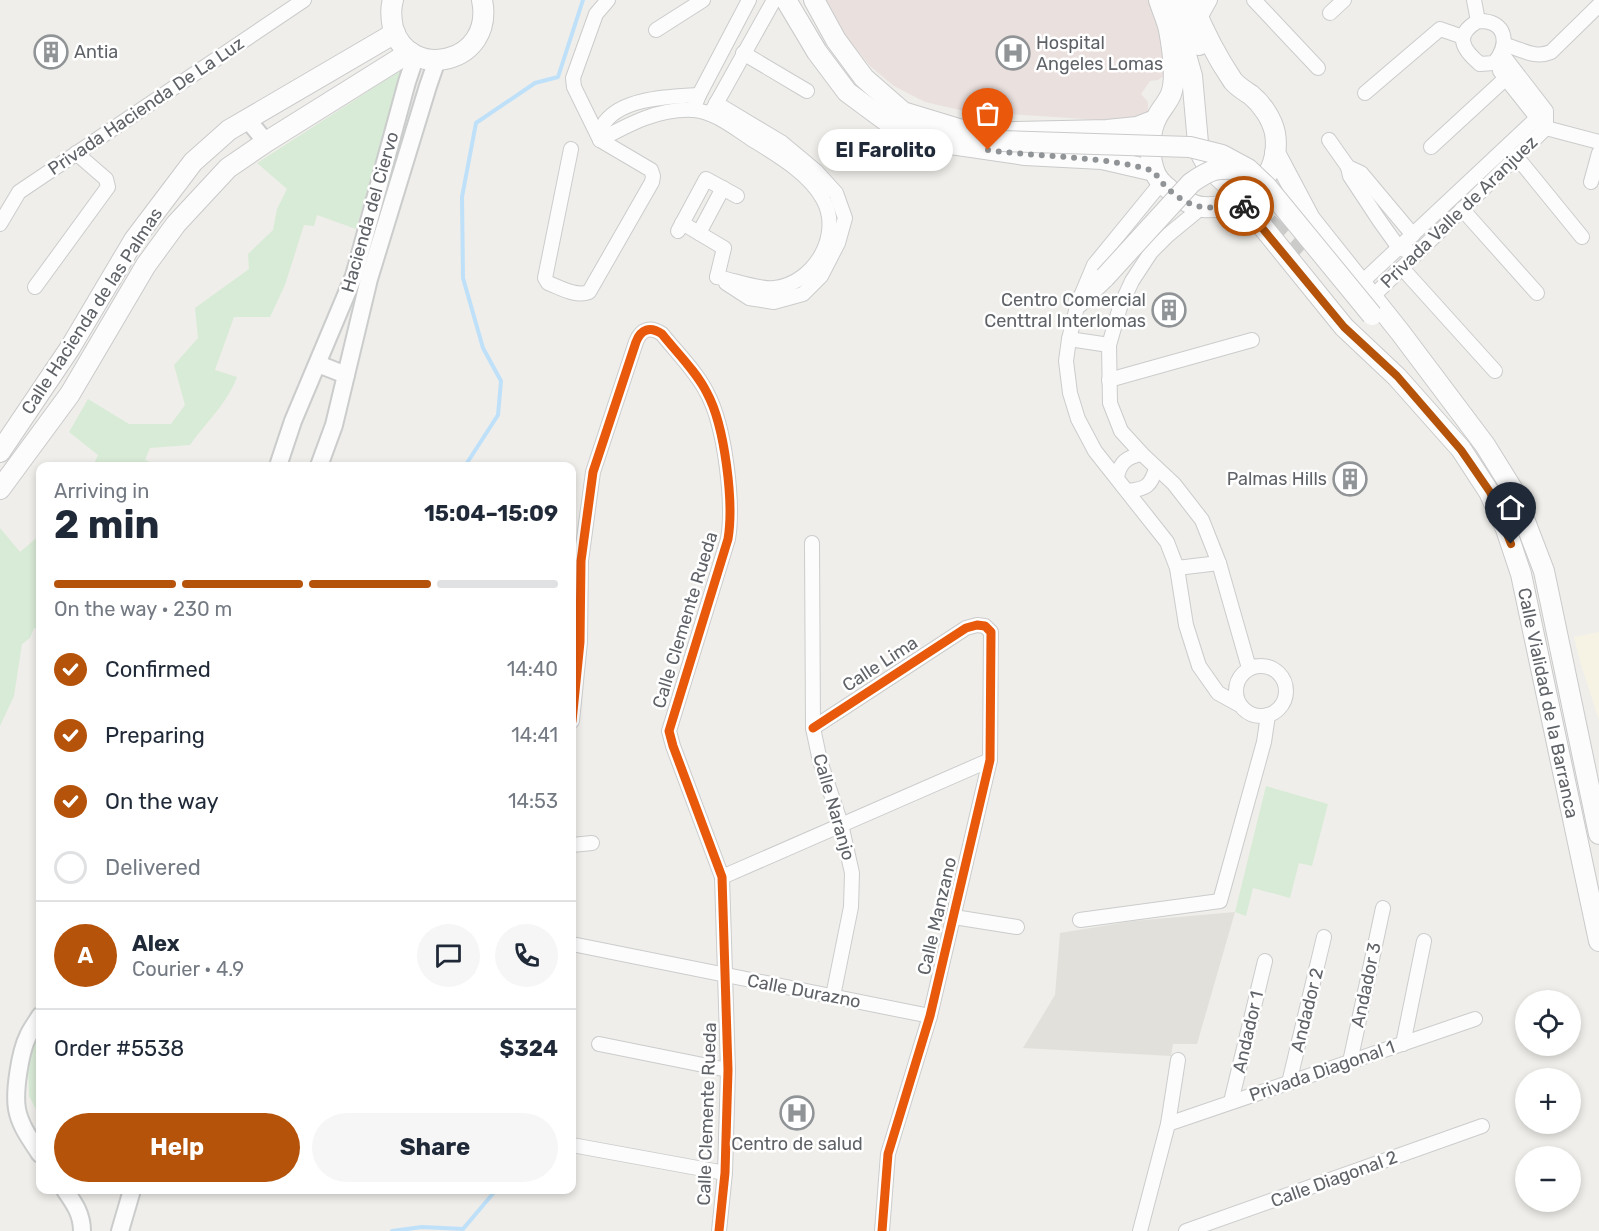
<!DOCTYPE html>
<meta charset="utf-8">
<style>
body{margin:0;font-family:Rubik,sans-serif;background:#f6f6f7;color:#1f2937;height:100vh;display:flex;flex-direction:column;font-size:22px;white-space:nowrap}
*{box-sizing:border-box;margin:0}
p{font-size:20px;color:#747a83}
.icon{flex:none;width:33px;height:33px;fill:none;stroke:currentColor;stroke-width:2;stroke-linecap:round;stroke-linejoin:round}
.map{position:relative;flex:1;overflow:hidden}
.details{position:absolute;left:36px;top:462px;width:540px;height:732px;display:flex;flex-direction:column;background:#fff;border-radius:12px;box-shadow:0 3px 9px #0003}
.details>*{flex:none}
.buttons{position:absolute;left:1515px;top:990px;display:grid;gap:12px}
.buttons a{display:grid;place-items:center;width:66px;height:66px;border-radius:50%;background:#fff;box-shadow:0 3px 9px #0003;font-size:30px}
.pin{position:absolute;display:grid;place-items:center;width:51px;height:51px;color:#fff;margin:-62px -26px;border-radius:50% 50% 50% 0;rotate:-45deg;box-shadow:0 0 6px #0007}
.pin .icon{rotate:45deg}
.courier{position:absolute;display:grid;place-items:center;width:60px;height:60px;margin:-30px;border:4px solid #b45309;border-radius:50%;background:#fff;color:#222;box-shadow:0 2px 8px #0007}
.bubble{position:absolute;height:42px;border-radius:21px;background:#fff;box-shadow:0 3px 9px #0003;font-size:20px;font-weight:700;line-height:42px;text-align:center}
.head em{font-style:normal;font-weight:700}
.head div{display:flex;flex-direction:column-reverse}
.head{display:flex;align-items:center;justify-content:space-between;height:102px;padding:0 18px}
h1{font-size:39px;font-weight:700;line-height:45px}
.bar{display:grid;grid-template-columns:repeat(4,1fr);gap:9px 6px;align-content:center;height:72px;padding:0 18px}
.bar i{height:8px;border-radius:4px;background:#e0e1e3}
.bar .current{background:#b45309}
.bar p{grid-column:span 4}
.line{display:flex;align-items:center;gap:15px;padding:0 18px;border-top:2px solid #e0e1e3}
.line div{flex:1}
.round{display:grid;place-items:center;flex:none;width:63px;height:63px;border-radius:32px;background:#f6f6f7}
ol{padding:0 18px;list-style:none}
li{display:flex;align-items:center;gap:18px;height:66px}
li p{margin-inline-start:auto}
li .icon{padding:6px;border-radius:50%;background:#b45309;color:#fff;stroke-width:4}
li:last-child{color:#747a83}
li i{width:33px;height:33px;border:3px solid #e0e1e3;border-radius:50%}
.button{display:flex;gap:12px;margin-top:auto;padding:12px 18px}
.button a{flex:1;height:69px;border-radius:36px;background:#b45309;color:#fff;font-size:24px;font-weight:700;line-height:69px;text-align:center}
.button a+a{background:#f6f6f7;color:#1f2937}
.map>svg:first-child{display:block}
</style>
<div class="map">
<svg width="1599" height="1231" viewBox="0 0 1599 1231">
<rect width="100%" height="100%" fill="#efeeea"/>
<!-- commercial -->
<polygon fill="#f7f3e4" points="1599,632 1599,720 1580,661 1574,637"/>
<!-- education -->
<polygon fill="#e2e0da" points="1235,912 1197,1044 1173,1044 1171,1056 1023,1048 1055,995 1060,933 1133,921"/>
<!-- medical -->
<polygon fill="#eae0de" points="824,0 1152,0 1164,41 1165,75 1158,80 1150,81 1141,94 1148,102 1148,111 1144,116 1131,122 964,111 925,102 894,86 870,66 839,28"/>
<!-- green -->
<g fill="#d8ebd6">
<path d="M403 69 356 229 317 215 314 226 304 225 285 285 270 317H234L215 370 237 377C227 404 206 422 190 445L150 448 145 460 161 466H93L98 455 69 432 88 399 129 424H171L185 405 174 365 198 338 195 308 249 269 248 254 273 230 277 209 287 189 257 163Z"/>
<polygon points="0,528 20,552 40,535 40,629 34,628 30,638 22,644 14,696 0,726"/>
<polygon points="1266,786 1328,804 1312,866 1299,863 1290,898 1253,888 1246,916 1235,912"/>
<polygon points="40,1027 40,1117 29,1096 27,1047"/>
</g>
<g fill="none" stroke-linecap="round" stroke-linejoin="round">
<!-- stream -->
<g stroke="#bfe0f9" stroke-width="4">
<polyline points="465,466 498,415 501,381 483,348 463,278 462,197 476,123 535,83 558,77 583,0"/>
<polyline points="392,1231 422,1227 463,1229 496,1190"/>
</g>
<!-- secondary-tunnel -->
<polyline stroke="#cbcbca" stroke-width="20" stroke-dasharray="20 10" stroke-linecap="butt" points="1268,223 1301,253"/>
<defs>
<g id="minor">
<polyline points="1254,0 1318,68"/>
<polyline points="1474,0 1478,21"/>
<polyline points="1330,13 1344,0"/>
<polyline points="1199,20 1210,0"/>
<path d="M1478 21C1507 20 1510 44 1494 63L1480 64C1462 49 1454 35 1478 21Z"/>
<polyline points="656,30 703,0"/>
<path d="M1505 45C1522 49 1534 59 1551 52L1599 5"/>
<polyline points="743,53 807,91"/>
<polyline points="1500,71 1542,124"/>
<polyline points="1365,93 1440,29 1463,37"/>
<polyline points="716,103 781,142 817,172 836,193 845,218 838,243 821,276 803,294 774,302 749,298 726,283"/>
<polyline points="693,110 699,95 749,0"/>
<polyline points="712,111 774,0"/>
<polyline points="1546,128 1599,142"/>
<path d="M600 140C629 124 659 108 694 110 715 112 733 127 750 138 775 154 808 172 823 199 843 235 814 283 775 288 759 290 733 280 717 277"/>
<path d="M600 140C601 134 602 126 605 122 624 97 671 97 699 95"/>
<polyline points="1329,140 1348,167 1361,173 1413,235"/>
<polyline points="1431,147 1506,78"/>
<path d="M571 149 545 278 548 283C561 288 576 297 589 292L652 182 653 176 651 170 600 140 574 87 573 78 596 14 608 0"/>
<polyline points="1516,156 1582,237"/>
<polyline points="1348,167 1350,176 1379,220 1399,248 1408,251"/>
<polyline points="1591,182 1599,153"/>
<polyline points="1161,183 1094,265 1078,303 1069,339 1066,361 1070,393 1078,419 1095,451 1167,542 1177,568 1186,625 1199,666 1218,693 1238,704"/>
<polyline points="1202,207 1168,235 1151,252 1132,281 1120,307 1109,345 1110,403 1121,431 1142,454 1174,484 1202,520 1219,563 1249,668"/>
<polyline points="1462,209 1537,293"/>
<polyline points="682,223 724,248 717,277"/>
<polyline points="0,224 19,192 304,0"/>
<polyline points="678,231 706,179 737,196"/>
<polyline points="699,233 723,188"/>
<polyline points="1402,268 1495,371"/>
<polyline points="1361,283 1537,118"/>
<polyline points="35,287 108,187 106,179 76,153"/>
<polyline points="1372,297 1546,128 1546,111 1502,54"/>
<polyline points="1069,339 1109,345"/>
<polyline points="1109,380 1252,340"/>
<path d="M1117 477C1120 462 1127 457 1142 454"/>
<path d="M1128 491C1146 489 1151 486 1156 468"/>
<polyline points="812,543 813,728 820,761 841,824 852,873 851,907 833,996"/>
<polyline points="1177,568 1219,563"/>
<circle cx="1261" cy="691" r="25"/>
<path d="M572 721 580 642 581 561 593 472 636 342C641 329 650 326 662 334 677 353 696 371 707 393 725 426 734 503 728 539L669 731 673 746 722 877 728 1070 725 1173 719 1231"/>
<polyline points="813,728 966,628 977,625 985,626 991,632 990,760 930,1016 888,1154 882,1231"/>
<polyline points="572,845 592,843"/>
<polyline points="722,877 990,760"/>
<polyline points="954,917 1017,927"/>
<polyline points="1080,920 1220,901 1264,742 1268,715"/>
<polyline points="572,944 930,1016"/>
<polyline points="599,1044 728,1070"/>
<polyline points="1403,1044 1424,941"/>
<polyline points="1350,1062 1383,908"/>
<polyline points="1289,1083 1324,937"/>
<polyline points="1231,1102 1265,961"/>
<polyline points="1168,1124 1475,1019"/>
<polyline points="572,1145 725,1173"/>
<polyline points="1140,1231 1168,1124 1178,1060"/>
<polyline points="1186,1231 1482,1126"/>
</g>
<g id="tertiary">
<polyline points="247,119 266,142"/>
<polyline points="318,364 346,375"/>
<polyline points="278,466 293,421 354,276 407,82 416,55"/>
<polyline points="319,466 334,425 369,279 428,86 437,60"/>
<path d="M40 1016C36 1023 31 1029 28 1036 20 1052 14 1092 17 1109 20 1126 31 1140 40 1154"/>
<path d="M65 1190C74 1203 82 1214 82 1231"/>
<polyline points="120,1231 132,1190"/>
</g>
<g id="secondary">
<path d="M393 0C390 9 391 18 393 28 409 82 495 64 482 0"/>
<polyline points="786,0 817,52 847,92 893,126 951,144 1025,155 1102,159 1154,171"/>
<polyline points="814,0 836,40 864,78 903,112 972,133 1107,130 1137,127 1155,120"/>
<path d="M1159 0C1162 10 1167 20 1169 30 1172 46 1177 79 1171 94 1168 102 1161 109 1157 117 1149 131 1149 155 1154 170 1157 180 1164 185 1171 191 1179 198 1192 206 1203 207 1245 210 1282 176 1275 133 1272 119 1262 104 1251 95 1245 91 1238 87 1233 81 1216 56 1202 28 1191 0"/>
<polyline points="1176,0 1185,22 1199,45"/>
<polyline points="1172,33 1186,55 1192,76 1198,143 1202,156 1208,167 1231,188"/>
<polyline points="1275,153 1310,219 1400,332 1485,445 1513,490 1544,571 1599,834"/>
<polyline points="1240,201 1259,222 1344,327 1397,377 1461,449 1489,492 1506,529 1521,574 1599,941"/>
<polyline points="1078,303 1105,277"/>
<polyline points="0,452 70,348 134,240 193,162 229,130 395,33"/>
<polyline points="0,489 70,394 146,265 176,224 228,168 266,142 410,52"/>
</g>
</defs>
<!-- minor casing -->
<use href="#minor" stroke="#cbcccc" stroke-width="16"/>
<!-- tertiary casing -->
<use href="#tertiary" stroke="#cbcccc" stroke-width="20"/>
<!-- secondary casing -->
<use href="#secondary" stroke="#cacacb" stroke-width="22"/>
<!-- minor -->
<use href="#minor" stroke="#fdfcfc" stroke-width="14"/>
<!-- tertiary -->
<use href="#tertiary" stroke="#fdfcfc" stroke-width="16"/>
<!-- secondary -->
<use href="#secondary" stroke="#fdfcfc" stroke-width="20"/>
<defs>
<g id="secondary-bridge">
<polyline points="1001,141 1190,147 1222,155 1248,169 1267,187 1372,315"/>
<path d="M1105 277 1191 183C1213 167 1218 168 1245 169"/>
</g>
</defs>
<!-- secondary-bridge casing -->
<use href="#secondary-bridge" stroke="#cacacb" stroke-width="22" stroke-linecap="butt"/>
<!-- secondary-bridge -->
<use href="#secondary-bridge" stroke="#fdfcfc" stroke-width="20"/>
<defs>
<g id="cycleway">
<path d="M572 721 580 642 581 561 593 472 636 342C641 329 650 326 662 334 677 353 696 371 707 393 725 426 734 503 728 539L669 731 673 746 722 877 728 1070 725 1173 719 1231"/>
<polyline points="813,728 966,628 977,625 985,626 991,632 990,760 930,1016 888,1154 882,1231"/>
</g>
</defs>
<!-- cycleway casing -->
<use href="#cycleway" stroke="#fff" stroke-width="13"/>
<!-- cycleway -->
<use href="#cycleway" stroke="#e8590c" stroke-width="9"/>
</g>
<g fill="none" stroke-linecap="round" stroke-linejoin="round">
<!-- done -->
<path stroke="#919496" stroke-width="6" stroke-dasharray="0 10.8" d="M988 150C1044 158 1100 155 1154 171 1163 187 1182 204 1202 207 1214 209 1228 204 1240 201L1244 206"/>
<!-- route -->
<polyline stroke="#b45309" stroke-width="8" points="1244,206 1344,327 1397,376 1461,450 1490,492 1511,544"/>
</g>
<!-- icons -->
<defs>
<symbol id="building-ring" viewBox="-11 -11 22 22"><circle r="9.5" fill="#fff" stroke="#919496" stroke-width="1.5"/><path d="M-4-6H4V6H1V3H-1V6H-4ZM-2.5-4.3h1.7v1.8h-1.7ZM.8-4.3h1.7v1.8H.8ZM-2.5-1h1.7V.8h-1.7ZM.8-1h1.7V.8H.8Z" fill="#919496"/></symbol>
<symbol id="hospital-ring" viewBox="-11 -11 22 22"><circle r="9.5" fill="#fff" stroke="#919496" stroke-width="1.5"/><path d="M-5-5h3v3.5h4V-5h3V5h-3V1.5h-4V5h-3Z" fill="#919496"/></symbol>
</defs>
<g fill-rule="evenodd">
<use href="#building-ring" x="32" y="33" width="38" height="38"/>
<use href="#hospital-ring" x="994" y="34" width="38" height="38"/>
<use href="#building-ring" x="1150" y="291" width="38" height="38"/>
<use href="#building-ring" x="1331" y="460" width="38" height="38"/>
<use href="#hospital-ring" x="778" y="1094" width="38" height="38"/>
</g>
<g text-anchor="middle" stroke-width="5" stroke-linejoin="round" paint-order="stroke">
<!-- poi labels -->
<g font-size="18" fill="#5f6368" stroke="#fff" text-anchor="start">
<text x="1036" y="49">Hospital<tspan x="1036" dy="21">Angeles Lomas</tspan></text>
<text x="74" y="58">Antia</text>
<text x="1146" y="306" text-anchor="end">Centro Comercial<tspan x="1146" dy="21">Centtral Interlomas</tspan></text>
<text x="1327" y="485" text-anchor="end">Palmas Hills</text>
<text x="797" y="1150" text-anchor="middle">Centro de salud</text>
</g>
<!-- street labels -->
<g font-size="18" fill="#5f6368" stroke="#fff">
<text transform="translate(146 106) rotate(-34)" y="6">Privada Hacienda De La Luz</text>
<text transform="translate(370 212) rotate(-74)" y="6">Hacienda del Ciervo</text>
<text transform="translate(1459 212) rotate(-44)" y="6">Privada Valle de Aranjuez</text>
<text transform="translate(92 311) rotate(-57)" y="6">Calle Hacienda de las Palmas</text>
<text transform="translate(685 620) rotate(-73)" y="6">Calle Clemente Rueda</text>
<text transform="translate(880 664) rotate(-33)" y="6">Calle Lima</text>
<text transform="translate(1548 703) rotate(78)" y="6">Calle Vialidad de la Barranca</text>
<text transform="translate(834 807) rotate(74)" y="6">Calle Naranjo</text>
<text transform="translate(937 916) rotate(-77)" y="6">Calle Manzano</text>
<text transform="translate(1366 985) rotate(-78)" y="6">Andador 3</text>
<text transform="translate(804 991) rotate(11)" y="6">Calle Durazno</text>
<text transform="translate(1307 1010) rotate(-76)" y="6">Andador 2</text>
<text transform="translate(1248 1032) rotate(-77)" y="6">Andador 1</text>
<text transform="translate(1322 1071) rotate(-19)" y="6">Privada Diagonal 1</text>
<text transform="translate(707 1114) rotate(-88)" y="6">Calle Clemente Rueda</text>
<text transform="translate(1334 1179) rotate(-20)" y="6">Calle Diagonal 2</text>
</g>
</g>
</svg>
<div class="buttons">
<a><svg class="icon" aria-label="locate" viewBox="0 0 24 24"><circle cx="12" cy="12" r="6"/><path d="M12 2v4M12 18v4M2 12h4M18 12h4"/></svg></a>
<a>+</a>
<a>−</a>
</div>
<div class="pin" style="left:988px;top:150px;background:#ea580c"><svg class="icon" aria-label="bag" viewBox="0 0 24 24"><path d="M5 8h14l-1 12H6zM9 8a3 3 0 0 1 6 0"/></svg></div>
<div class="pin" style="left:1511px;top:544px;background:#1f2937"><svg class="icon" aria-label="home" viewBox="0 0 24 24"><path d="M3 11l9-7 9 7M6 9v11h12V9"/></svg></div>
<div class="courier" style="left:1244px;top:206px"><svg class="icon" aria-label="bike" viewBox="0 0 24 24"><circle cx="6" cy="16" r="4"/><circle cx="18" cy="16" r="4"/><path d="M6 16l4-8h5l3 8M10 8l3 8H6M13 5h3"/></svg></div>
<div class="bubble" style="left:818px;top:129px;width:135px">El Farolito</div>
<section class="details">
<div class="head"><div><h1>2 min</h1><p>Arriving in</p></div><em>15:04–15:09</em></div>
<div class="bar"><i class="current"></i><i class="current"></i><i class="current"></i><i></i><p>On the way · 230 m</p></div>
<ol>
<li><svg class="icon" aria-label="check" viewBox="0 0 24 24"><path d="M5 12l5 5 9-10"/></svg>Confirmed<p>14:40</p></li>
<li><svg class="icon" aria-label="check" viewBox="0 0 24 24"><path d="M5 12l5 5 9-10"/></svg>Preparing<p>14:41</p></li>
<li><svg class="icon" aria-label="check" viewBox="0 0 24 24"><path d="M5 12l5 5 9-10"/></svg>On the way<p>14:53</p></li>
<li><i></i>Delivered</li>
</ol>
<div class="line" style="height:108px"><b class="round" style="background:#b45309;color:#fff">A</b><div><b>Alex</b><p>Courier · 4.9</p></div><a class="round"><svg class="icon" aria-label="chat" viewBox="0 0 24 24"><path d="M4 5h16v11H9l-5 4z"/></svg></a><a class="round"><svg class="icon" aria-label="phone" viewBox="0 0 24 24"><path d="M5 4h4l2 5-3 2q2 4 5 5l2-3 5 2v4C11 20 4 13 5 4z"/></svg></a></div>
<div class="line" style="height:78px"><div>Order #5538</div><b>$324</b></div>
<div class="button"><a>Help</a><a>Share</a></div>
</section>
</div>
